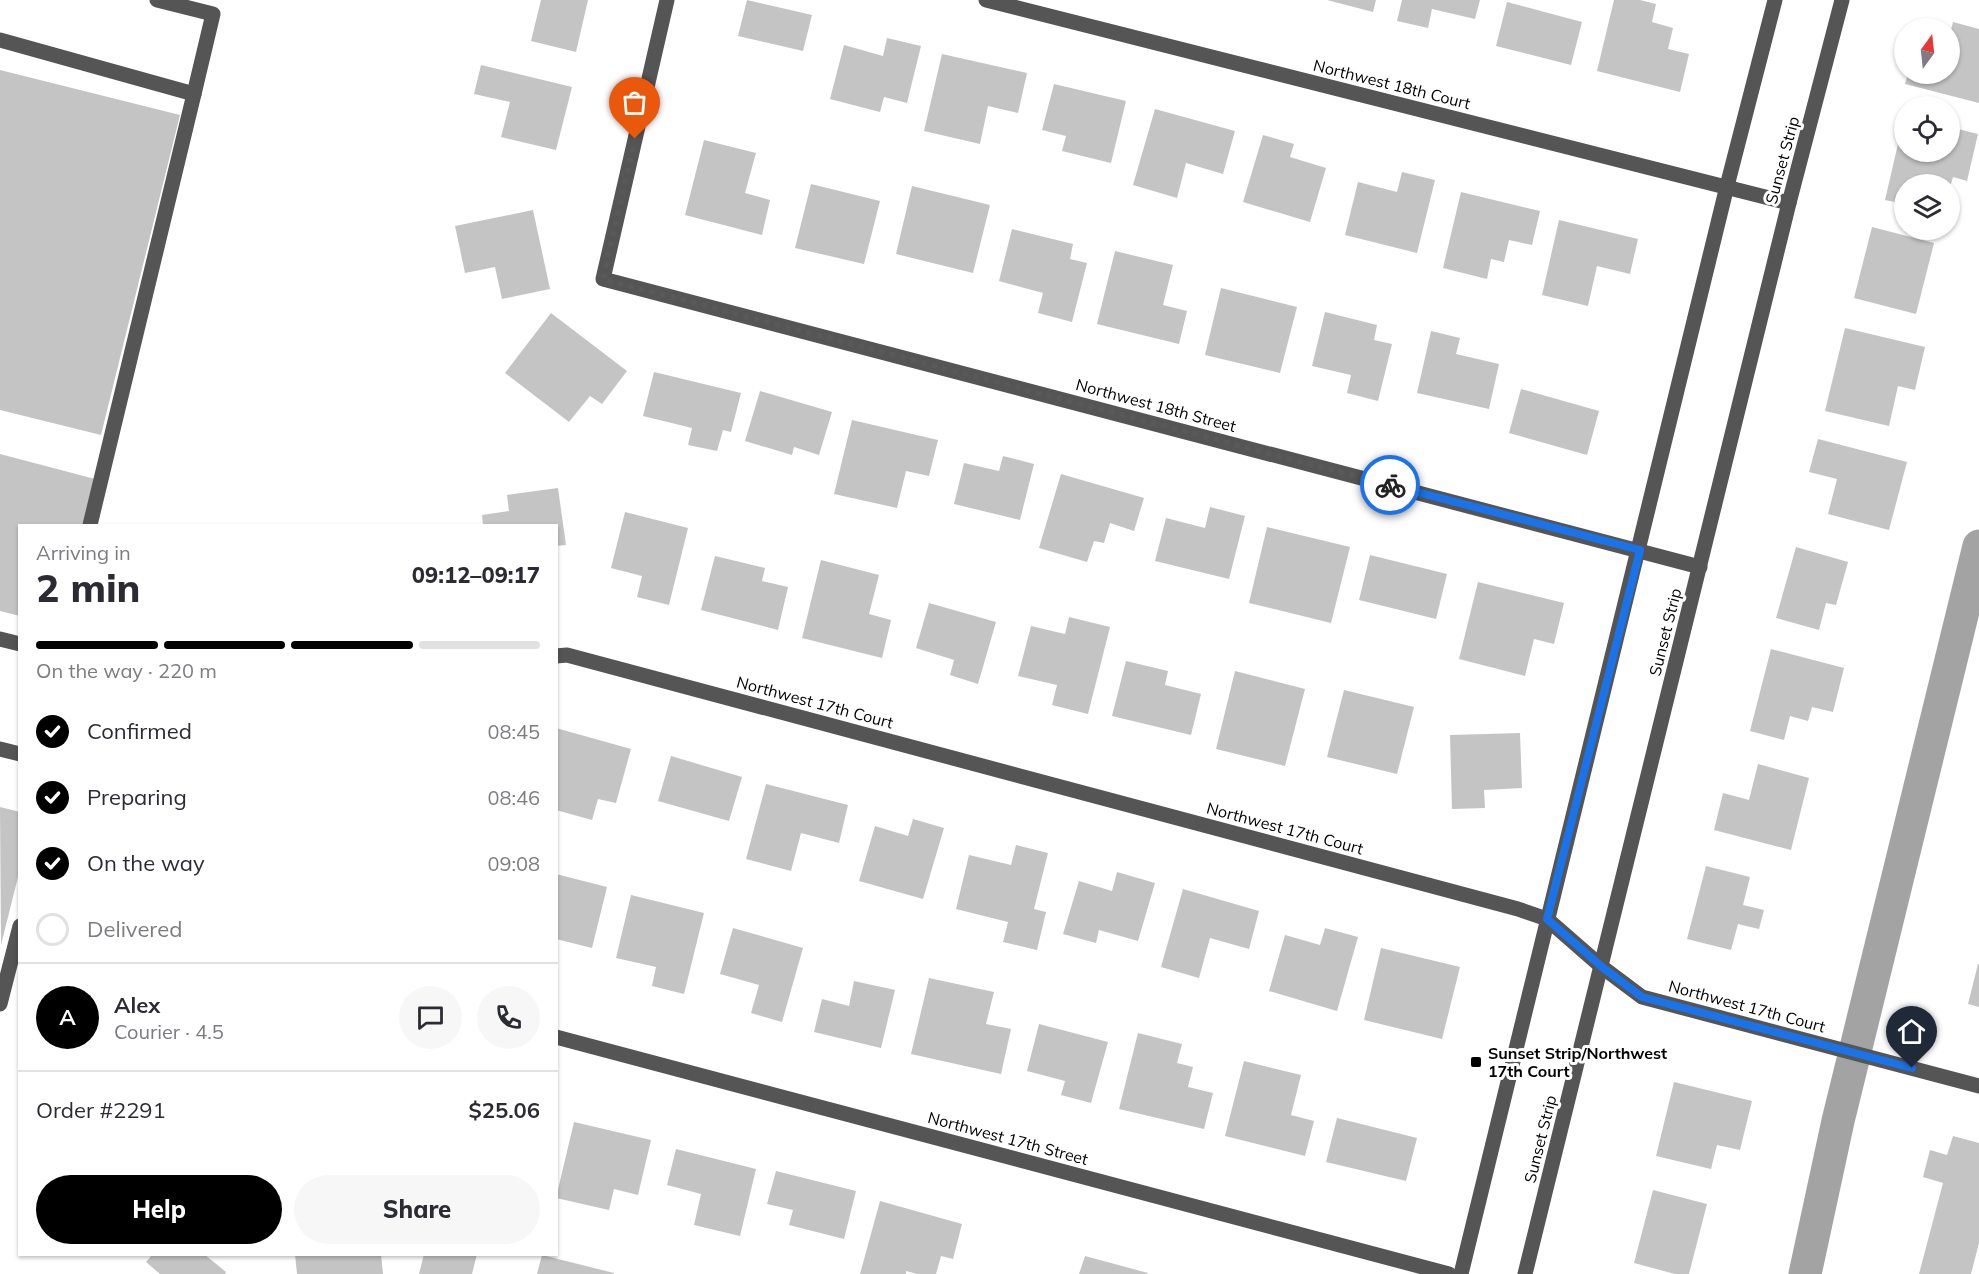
<!DOCTYPE html>
<meta charset="utf-8">
<style>
body{margin:0;font-family:Mulish,sans-serif;background:#f7f7f7;color:#2b2b33;height:100vh;display:flex;flex-direction:column;font-size:22px;white-space:nowrap}
*{box-sizing:border-box;margin:0}
p{font-size:20px;color:#7c7c81}
.icon{flex:none;width:33px;height:33px;fill:none;stroke:currentColor;stroke-width:2;stroke-linecap:round;stroke-linejoin:round}
.map{position:relative;flex:1;overflow:hidden}
.drawer{position:absolute;left:18px;top:524px;width:540px;height:732px;display:flex;flex-direction:column;background:#fff;border-radius:0px;box-shadow:0 2px 4px #0004}
.drawer>*{flex:none}
.needle{width:39px;rotate:15deg}
.tools{position:absolute;left:1894px;top:18px;display:grid;gap:12px}
.tools a{display:grid;place-items:center;width:66px;height:66px;border-radius:50%;background:#fff;box-shadow:0 2px 4px #0004;font-size:30px}
.pin{position:absolute;display:grid;place-items:center;width:51px;height:51px;color:#fff;margin:-62px -26px;border-radius:50% 50% 50% 0;rotate:-45deg;box-shadow:0 0 6px #0007}
.pin .icon{rotate:45deg}
.courier{position:absolute;display:grid;place-items:center;width:60px;height:60px;margin:-30px;border:4px solid #1a73e8;border-radius:50%;background:#fff;color:#222;box-shadow:0 2px 8px #0007}
.overview em{font-style:normal;font-weight:800}
.overview div{display:flex;flex-direction:column-reverse}
.overview{display:flex;align-items:center;justify-content:space-between;height:102px;padding:0 18px}
h1{font-size:39px;font-weight:800;line-height:45px}
.bar{display:grid;grid-template-columns:repeat(4,1fr);gap:9px 6px;align-content:center;height:72px;padding:0 18px}
.bar i{height:8px;border-radius:4px;background:#e1e1e2}
.bar .active{background:#000}
.bar p{grid-column:span 4}
.line{display:flex;align-items:center;gap:15px;padding:0 18px;border-top:2px solid #e1e1e2}
.line div{flex:1}
.round{display:grid;place-items:center;flex:none;width:63px;height:63px;border-radius:32px;background:#f7f7f7}
ol{padding:0 18px;list-style:none}
li{display:flex;align-items:center;gap:18px;height:66px}
li p{margin-inline-start:auto}
li .icon{padding:6px;border-radius:50%;background:#000;color:#fff;stroke-width:4}
li:last-child{color:#7c7c81}
li i{width:33px;height:33px;border:3px solid #e1e1e2;border-radius:50%}
.cta{display:flex;gap:12px;margin-top:auto;padding:12px 18px}
.cta a{flex:1;height:69px;border-radius:36px;background:#000;color:#fff;font-size:24px;font-weight:800;line-height:69px;text-align:center}
.cta a+a{background:#f7f7f7;color:#2b2b33}
.map>svg:first-child{display:block}
</style>
<div class="map">
<svg width="1979" height="1274" viewBox="0 0 1979 1274">
<rect width="100%" height="100%" fill="#fff"/>
<g fill="none" stroke-linecap="round" stroke-linejoin="round">
<!-- canal -->
<polyline stroke="#a3a3a3" stroke-width="33" points="1805,1274 1838,1121 1979,546"/>
</g>
<!-- building -->
<g fill="#c4c4c4">
<polygon points="541,0 588,0 576,52 531,41"/>
<polygon points="747,0 812,15 803,51 738,36"/>
<polygon points="1327,0 1376,0 1373,12"/>
<polygon points="1402,0 1480,0 1475,19 1432,9 1428,28 1397,21"/>
<polygon points="1614,0 1640,0 1656,4 1652,22 1673,28 1668,49 1689,54 1680,92 1597,71"/>
<polygon points="1507,2 1582,22 1571,65 1496,46"/>
<polygon points="1953,22 1979,29 1979,103 1905,84 1908,74 1950,74 1950,34"/>
<polygon points="887,38 921,46 907,103 884,97 880,112 830,99 844,45 883,56"/>
<polygon points="942,54 1027,73 1018,113 988,106 980,144 924,131"/>
<polygon points="481,65 572,87 556,150 501,137 510,102 474,94"/>
<polygon points="0,70 180,115 101,435 0,410"/>
<polygon points="1054,84 1126,101 1111,163 1062,151 1066,136 1042,130"/>
<polygon points="1155,109 1235,131 1223,174 1186,163 1177,198 1133,185"/>
<polygon points="1904,118 1905,152 1950,152 1950,127 1978,134 1967,181 1953,177 1951,184 1905,184 1905,204 1885,200"/>
<polygon points="1263,135 1294,144 1290,157 1326,168 1310,222 1243,202"/>
<polygon points="704,140 756,153 745,193 770,200 762,235 685,215"/>
<polygon points="1402,172 1435,180 1417,253 1345,235 1358,182 1397,192"/>
<polygon points="811,184 880,201 864,264 795,248"/>
<polygon points="912,186 990,205 973,273 896,254"/>
<polygon points="1461,192 1540,211 1532,245 1509,240 1504,262 1491,259 1487,279 1443,268"/>
<polygon points="533,210 550,289 502,299 495,267 465,273 455,226"/>
<polygon points="1559,220 1638,239 1630,274 1597,266 1588,306 1542,295"/>
<polygon points="1872,227 1934,243 1916,314 1854,298"/>
<polygon points="1012,229 1073,244 1070,259 1087,263 1072,322 1038,313 1043,293 999,281"/>
<polygon points="1115,251 1173,265 1163,305 1187,311 1179,344 1097,324"/>
<polygon points="1221,288 1297,307 1280,373 1205,355"/>
<polygon points="1325,312 1377,325 1374,340 1392,344 1378,401 1347,393 1351,375 1312,366"/>
<polygon points="551,313 627,371 602,404 590,396 569,422 505,373"/>
<polygon points="1845,328 1925,347 1915,390 1898,386 1889,426 1825,411"/>
<polygon points="1431,331 1460,338 1456,354 1499,364 1489,409 1417,393"/>
<polygon points="654,372 741,393 731,432 723,430 717,451 688,445 692,428 643,416"/>
<polygon points="1521,389 1599,411 1587,455 1509,433"/>
<polygon points="760,391 832,412 819,455 794,447 792,455 745,441"/>
<polygon points="852,420 938,440 929,476 906,471 897,508 834,494"/>
<polygon points="1818,439 1907,462 1889,530 1828,514 1837,479 1809,472"/>
<polygon points="0,454 95,479 83,525 20,525 20,616 0,611"/>
<polygon points="1003,456 1034,464 1020,520 954,504 964,463 999,471"/>
<polygon points="1061,474 1144,498 1134,531 1110,523 1104,543 1094,541 1087,562 1039,548"/>
<polygon points="558,488 566,545 556,546 556,525 483,525 482,515 509,511 507,495"/>
<polygon points="1210,507 1245,516 1229,579 1155,561 1166,518 1205,528"/>
<polygon points="625,512 688,528 669,605 637,597 642,576 611,568"/>
<polygon points="1267,527 1350,547 1331,623 1249,603"/>
<polygon points="1796,547 1848,562 1836,605 1826,603 1819,630 1776,618"/>
<polygon points="1370,555 1447,574 1436,619 1359,600"/>
<polygon points="715,556 765,568 762,581 788,587 778,630 701,610"/>
<polygon points="821,560 879,575 869,614 891,620 882,658 802,638"/>
<polygon points="1478,582 1564,603 1554,644 1534,639 1525,676 1459,659"/>
<polygon points="929,603 996,622 978,684 950,675 954,660 916,648"/>
<polygon points="1069,617 1110,627 1088,714 1052,705 1057,685 1018,676 1031,626 1065,634"/>
<polygon points="1771,649 1844,668 1833,712 1812,707 1808,721 1790,716 1784,740 1750,731"/>
<polygon points="1126,661 1168,671 1165,685 1201,694 1191,735 1112,716"/>
<polygon points="1235,671 1305,689 1285,766 1216,749"/>
<polygon points="1344,690 1414,707 1397,774 1327,757"/>
<polygon points="556,728 631,749 616,803 598,799 592,820 556,810"/>
<polygon points="1520,733 1522,788 1484,790 1485,808 1452,809 1450,735"/>
<polygon points="671,756 742,777 729,821 658,801"/>
<polygon points="1758,764 1809,778 1791,850 1714,830 1723,793 1749,800"/>
<polygon points="766,784 848,805 839,843 801,833 791,871 746,859"/>
<polygon points="0,807 20,812 20,869 1,945"/>
<polygon points="913,819 944,828 923,899 859,881 875,826 908,836"/>
<polygon points="1016,845 1048,853 1034,909 1046,912 1037,950 1003,942 1008,922 956,909 969,855 1011,865"/>
<polygon points="1706,866 1750,877 1743,905 1764,910 1759,929 1738,924 1731,950 1687,939"/>
<polygon points="1117,872 1155,883 1138,941 1099,930 1096,943 1063,934 1079,881 1112,891"/>
<polygon points="556,874 607,887 592,948 556,939"/>
<polygon points="1183,889 1259,911 1249,949 1210,938 1199,978 1161,967"/>
<polygon points="631,895 704,913 684,994 652,986 656,967 616,958"/>
<polygon points="733,928 803,948 782,1022 751,1013 759,985 720,974"/>
<polygon points="1325,928 1358,937 1337,1011 1269,991 1285,935 1320,945"/>
<polygon points="1381,948 1460,967 1442,1039 1364,1020"/>
<polygon points="1978,964 1979,964 1979,1007 1968,1004"/>
<polygon points="929,978 994,992 986,1024 1011,1029 1001,1074 911,1054"/>
<polygon points="854,981 895,990 881,1048 814,1032 822,999 849,1006"/>
<polygon points="1039,1024 1108,1042 1091,1103 1061,1095 1065,1081 1027,1071"/>
<polygon points="1138,1033 1182,1044 1177,1063 1193,1067 1188,1087 1213,1093 1204,1129 1119,1109"/>
<polygon points="1244,1061 1301,1075 1291,1115 1314,1121 1305,1156 1225,1136"/>
<polygon points="1674,1082 1752,1101 1740,1150 1717,1145 1711,1169 1656,1156"/>
<polygon points="1337,1118 1417,1138 1406,1181 1326,1162"/>
<polygon points="574,1122 651,1140 638,1195 614,1189 609,1210 556,1198"/>
<polygon points="1953,1136 1979,1143 1979,1243 1971,1274 1919,1274 1943,1183 1923,1177 1930,1150 1947,1155"/>
<polygon points="676,1149 756,1169 740,1236 694,1225 701,1194 667,1185"/>
<polygon points="776,1171 856,1191 844,1239 789,1225 793,1210 767,1204"/>
<polygon points="1653,1190 1707,1204 1689,1274 1675,1274 1634,1263"/>
<polygon points="880,1201 962,1224 953,1259 941,1256 936,1274 917,1274 906,1271 906,1274 860,1274"/>
<polygon points="153,1254 204,1254 226,1272 225,1274 160,1274 146,1262"/>
<polygon points="295,1254 381,1254 383,1274 297,1274"/>
<polygon points="424,1254 477,1254 472,1274 419,1274"/>
<polygon points="542,1255 614,1273 614,1274 537,1274"/>
<polygon points="1085,1256 1148,1273 1147,1274 1079,1274"/>
</g>
<g fill="none" stroke-linecap="round" stroke-linejoin="round">
<!-- minor -->
<g stroke="#555" stroke-width="15">
<polyline points="667,0 603,279 1700,567"/>
<polyline points="986,0 1789,203"/>
<polyline points="0,40 194,94 213,14 157,0"/>
<polyline points="90,525 194,94"/>
<polyline points="0,639 20,644"/>
<polyline points="556,656 567,655 1518,909 1547,919 1602,967 1642,997 1979,1086"/>
<polyline points="0,749 20,754"/>
<polyline points="0,1004 20,926"/>
<polyline points="556,1037 1449,1274"/>
<polyline points="1461,1274 1727,186 1775,0"/>
<polyline points="1525,1274 1789,203 1842,0"/>
</g>
</g>
<g fill="none" stroke-linecap="round" stroke-linejoin="round">
<!-- done -->
<polyline stroke="#595959" stroke-width="6" stroke-dasharray="0 10.8" points="635,139 603,279 1390,485"/>
<!-- route -->
<polyline stroke="#1a73e8" stroke-width="8" points="1390,485 1640,550 1547,919 1602,967 1642,997 1912,1068"/>
</g>
<!-- markers -->
<rect fill="#000" stroke="#fff" stroke-width="2" x="1470" y="1056" width="12" height="12" rx="3"/>
<g text-anchor="middle" stroke-width="6" stroke-linejoin="round" paint-order="stroke">
<!-- street labels -->
<g font-size="16" fill="#000" stroke="#fff">
<text transform="translate(1392 84) rotate(14)" y="6">Northwest 18th Court</text>
<text transform="translate(1782 160) rotate(-75)" y="6">Sunset Strip</text>
<text transform="translate(1156 405) rotate(15)" y="6">Northwest 18th Street</text>
<text transform="translate(1665 632) rotate(-76)" y="6">Sunset Strip</text>
<text transform="translate(815 702) rotate(15)" y="6">Northwest 17th Court</text>
<text transform="translate(1285 828) rotate(15)" y="6">Northwest 17th Court</text>
<text transform="translate(1747 1006) rotate(15)" y="6">Northwest 17th Court</text>
<text transform="translate(1008 1138) rotate(15)" y="6">Northwest 17th Street</text>
<text transform="translate(1540 1139) rotate(-76)" y="6">Sunset Strip</text>
</g>
<!-- poi labels -->
<g font-size="16" font-weight="bold" fill="#000" stroke="#fff" text-anchor="start">
<text x="1488" y="1059">Sunset Strip/Northwest<tspan x="1488" dy="18">17th Court</tspan></text>
</g>
</g>
</svg>
<div class="tools">
<a><svg class="needle" viewBox="-14 -14 28 28"><path d="M0-13l5 13h-10z" fill="#e53935"/><path d="M0 13l5-13h-10z" fill="#7c7c81"/></svg></a>
<a><svg class="icon" aria-label="locate" viewBox="0 0 24 24"><circle cx="12" cy="12" r="6"/><path d="M12 2v4M12 18v4M2 12h4M18 12h4"/></svg></a>
<a><svg class="icon" aria-label="layers" viewBox="0 0 24 24"><path d="M12 4l9 5-9 5-9-5zM3 14l9 5 9-5"/></svg></a>
</div>
<div class="pin" style="left:635px;top:139px;background:#ea580c"><svg class="icon" aria-label="bag" viewBox="0 0 24 24"><path d="M5 8h14l-1 12H6zM9 8a3 3 0 0 1 6 0"/></svg></div>
<div class="pin" style="left:1912px;top:1068px;background:#1f2937"><svg class="icon" aria-label="home" viewBox="0 0 24 24"><path d="M3 11l9-7 9 7M6 9v11h12V9"/></svg></div>
<div class="courier" style="left:1390px;top:485px"><svg class="icon" aria-label="bike" viewBox="0 0 24 24"><circle cx="6" cy="16" r="4"/><circle cx="18" cy="16" r="4"/><path d="M6 16l4-8h5l3 8M10 8l3 8H6M13 5h3"/></svg></div>
<section class="drawer">
<div class="overview"><div><h1>2 min</h1><p>Arriving in</p></div><em>09:12–09:17</em></div>
<div class="bar"><i class="active"></i><i class="active"></i><i class="active"></i><i></i><p>On the way · 220 m</p></div>
<ol>
<li><svg class="icon" aria-label="check" viewBox="0 0 24 24"><path d="M5 12l5 5 9-10"/></svg>Confirmed<p>08:45</p></li>
<li><svg class="icon" aria-label="check" viewBox="0 0 24 24"><path d="M5 12l5 5 9-10"/></svg>Preparing<p>08:46</p></li>
<li><svg class="icon" aria-label="check" viewBox="0 0 24 24"><path d="M5 12l5 5 9-10"/></svg>On the way<p>09:08</p></li>
<li><i></i>Delivered</li>
</ol>
<div class="line" style="height:108px"><b class="round" style="background:#000;color:#fff">A</b><div><b>Alex</b><p>Courier · 4.5</p></div><a class="round"><svg class="icon" aria-label="chat" viewBox="0 0 24 24"><path d="M4 5h16v11H9l-5 4z"/></svg></a><a class="round"><svg class="icon" aria-label="phone" viewBox="0 0 24 24"><path d="M5 4h4l2 5-3 2q2 4 5 5l2-3 5 2v4C11 20 4 13 5 4z"/></svg></a></div>
<div class="line" style="height:78px"><div>Order #2291</div><b>$25.06</b></div>
<div class="cta"><a>Help</a><a>Share</a></div>
</section>
</div>
